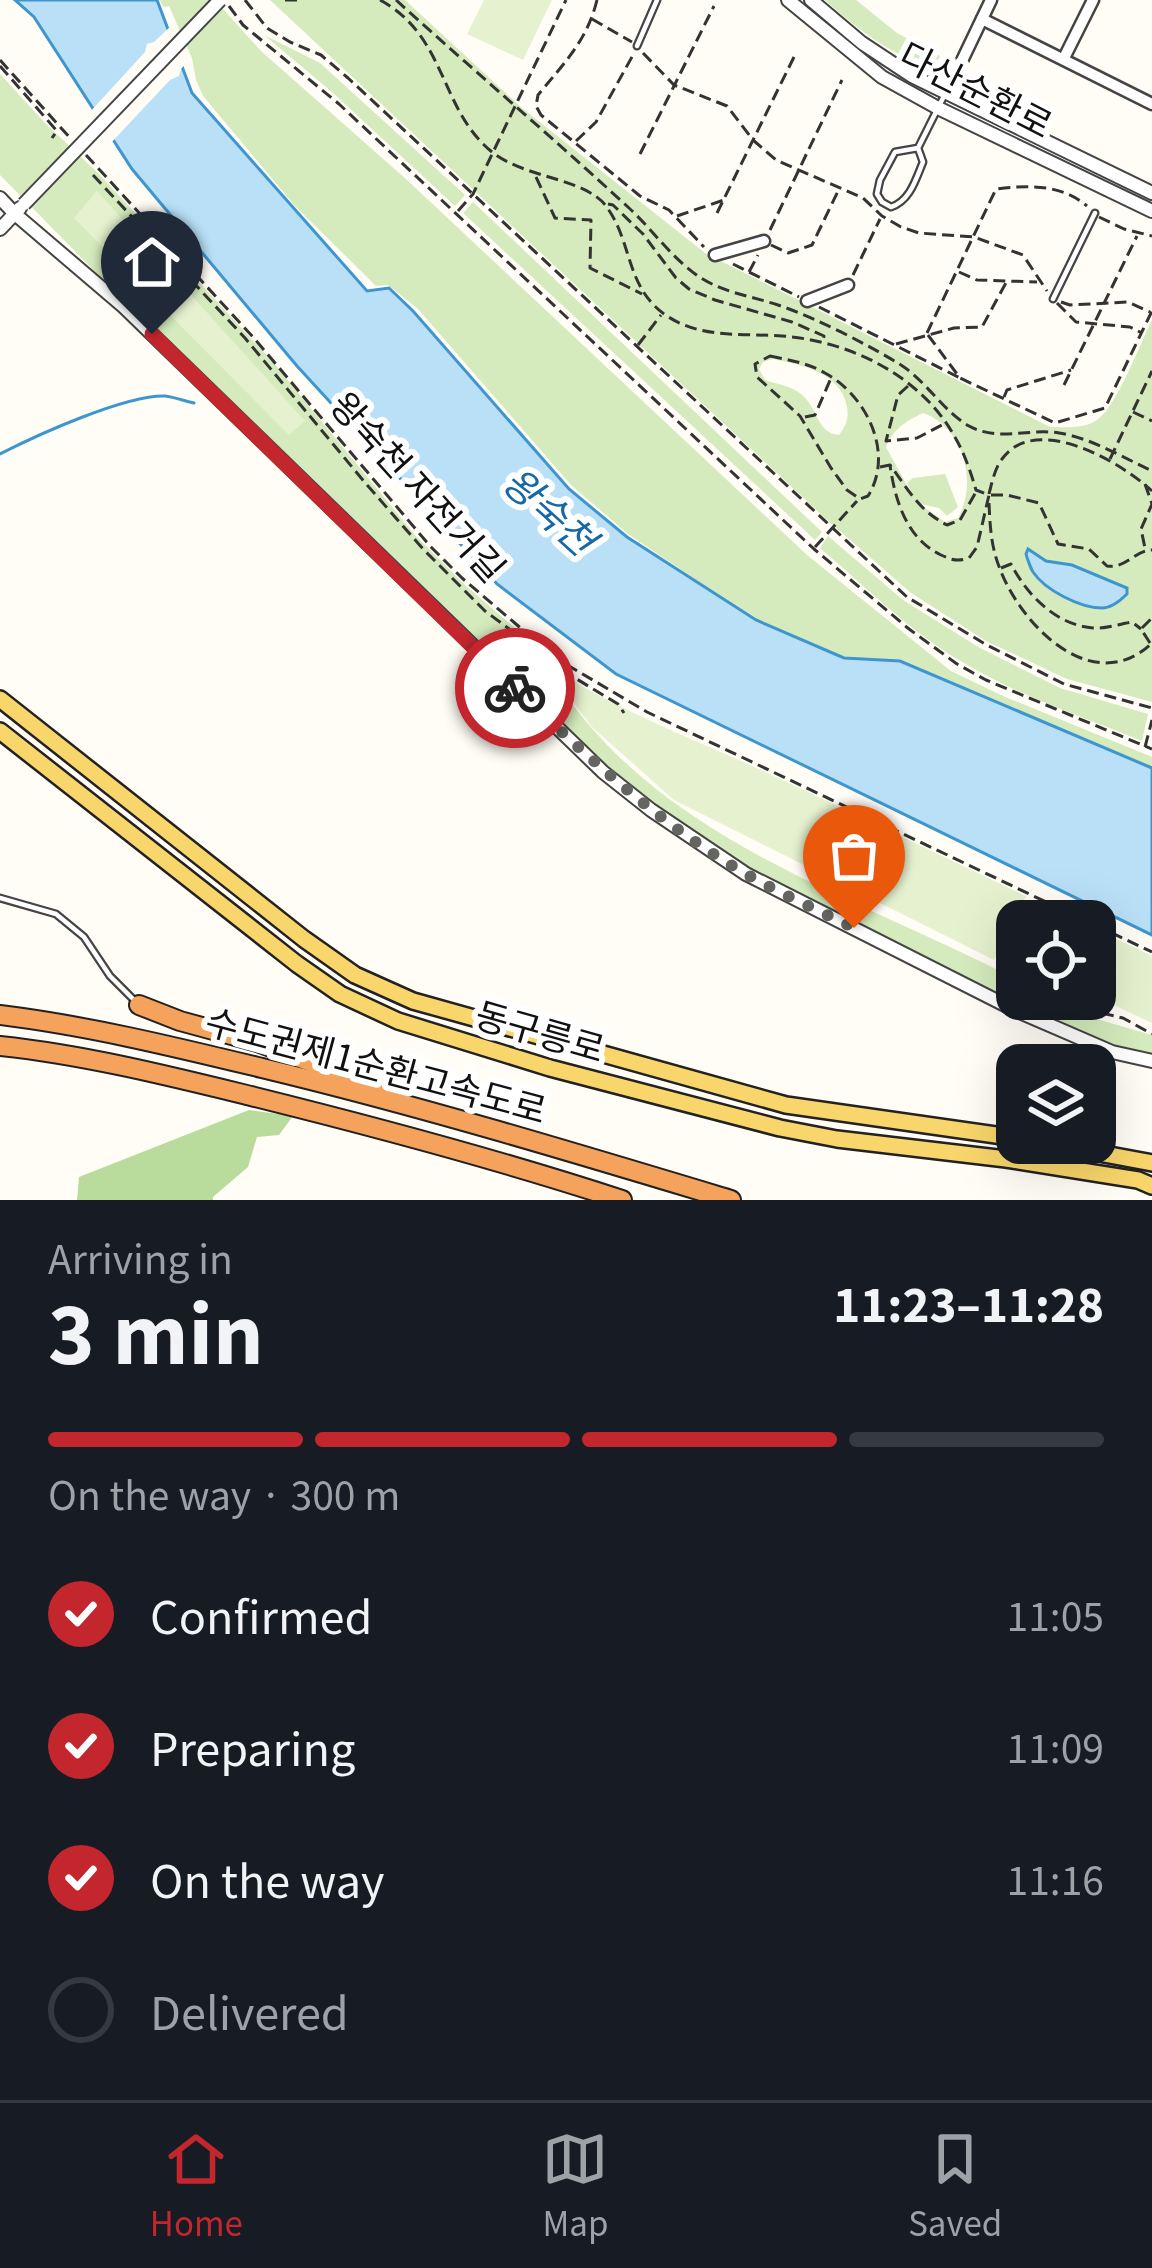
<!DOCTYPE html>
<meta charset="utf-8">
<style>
body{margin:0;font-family:Georgia,"Noto Sans KR",serif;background:#242831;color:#f1f3f6;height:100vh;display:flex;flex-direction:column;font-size:45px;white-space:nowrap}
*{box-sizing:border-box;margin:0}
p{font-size:39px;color:#9ea1a6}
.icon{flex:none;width:66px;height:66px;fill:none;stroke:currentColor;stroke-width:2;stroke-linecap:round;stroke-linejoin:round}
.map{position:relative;height:1200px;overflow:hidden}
.details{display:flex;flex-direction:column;background:#171b24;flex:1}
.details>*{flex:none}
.controls{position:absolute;left:996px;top:900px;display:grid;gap:24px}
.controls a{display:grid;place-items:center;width:120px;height:120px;border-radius:24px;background:#171b24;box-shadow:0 12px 48px #0002;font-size:60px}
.pin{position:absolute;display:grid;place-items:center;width:102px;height:102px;color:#fff;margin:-123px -51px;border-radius:50% 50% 50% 0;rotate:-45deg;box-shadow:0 0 12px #0007}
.pin .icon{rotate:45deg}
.courier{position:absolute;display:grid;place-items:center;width:120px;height:120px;margin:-60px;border:9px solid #c4262e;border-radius:50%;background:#fff;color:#222;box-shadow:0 3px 15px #0007}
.head em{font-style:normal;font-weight:800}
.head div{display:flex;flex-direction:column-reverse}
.head{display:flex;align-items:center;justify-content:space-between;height:204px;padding:0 48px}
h1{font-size:78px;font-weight:800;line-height:90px}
.bar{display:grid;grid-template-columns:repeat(4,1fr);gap:18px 12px;align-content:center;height:144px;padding:0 48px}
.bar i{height:15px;border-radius:9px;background:#363941}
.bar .selected{background:#c4262e}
.bar p{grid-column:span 4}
ol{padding:0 48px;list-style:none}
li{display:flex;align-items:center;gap:36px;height:132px}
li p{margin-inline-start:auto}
li .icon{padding:12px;border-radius:50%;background:#c4262e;color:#fff;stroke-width:4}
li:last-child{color:#9ea1a6}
li i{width:66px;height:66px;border:6px solid #363941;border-radius:50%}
.menu{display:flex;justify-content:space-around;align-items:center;height:168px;border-top:3px solid #363941;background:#171b24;font-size:33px;color:#9ea1a6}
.menu a{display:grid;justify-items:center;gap:6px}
.menu .selected{color:#c4262e}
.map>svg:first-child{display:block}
</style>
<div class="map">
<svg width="1152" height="1200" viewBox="0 0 1152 1200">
<rect width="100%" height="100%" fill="#fffdf5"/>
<!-- green -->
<g fill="#d5ebbd" fill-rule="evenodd">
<polygon points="160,0 215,0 261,51 407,180 807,555 951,671 1003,696 1152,757 1152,768 900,661 844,658 756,620 628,534 571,485 418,309 388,285 376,286 295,206 203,96 196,80 192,58 169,6 163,7"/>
<path d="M270 0H405L522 108 705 253 1050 427C1064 427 1085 429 1097 420 1117 406 1140 344 1152 320V702L1067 679 986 641 911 593 825 518ZM773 359C801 365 841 372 847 407 849 419 846 426 839 435 816 433 818 407 801 394 792 386 776 384 765 380L759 369 763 362ZM923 413C964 427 978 483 958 518L945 522 920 504 939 508 947 516 958 507 945 474 913 478 907 483 914 498 886 447C894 428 905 422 923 413Z"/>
<path d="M825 0H856L897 33 940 56 935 65C897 62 853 25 825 0Z"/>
<polygon points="264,35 320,63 465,195 455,206 332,92"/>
<path d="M0 74 45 123 99 174 272 361 415 535 466 586 542 651C542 672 560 689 573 705 680 847 866 901 1017 980V999H1054L1086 1016 1152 1035V1059L1076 1035 756 876 670 820 612 775 127 304 0 175Z"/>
<polygon points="473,202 822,532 815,540 463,213"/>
<path d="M828 536 903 600 980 648 1060 688 1148 714 1142 741C1083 717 1019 696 964 663 911 633 866 587 820 548Z"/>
</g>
<!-- forest -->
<polygon fill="#b9dc9c" points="249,1110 293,1116 279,1135 257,1137 248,1167 213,1197 213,1200 77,1200 79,1177"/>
<!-- pitch -->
<g fill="#e6f2cf">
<polygon points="484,0 552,0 523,60 467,34"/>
<polygon points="97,191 305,421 289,435 74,218"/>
<path d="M555 670C620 711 691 738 761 770 850 811 938 854 1026 896L994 960 674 800 591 726 553 675Z"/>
<polygon points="1095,929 1152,956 1152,1023 1095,996"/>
</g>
<!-- water -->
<g fill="#b9e0f7" stroke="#3f96cf" stroke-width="3">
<polygon points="15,0 157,0 192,93 367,291 389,288 413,311 569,489 627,537 756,620 844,658 900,661 1152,768 1152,935 616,674 497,584 297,366 132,169 34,17"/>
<path d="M1028 549 1046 561 1072 565 1127 588V594C1120 601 1112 608 1102 608 1080 608 1045 590 1033 572 1031 569 1027 558 1026 554Z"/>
</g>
<!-- pier -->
<polygon fill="#fffdf5" points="173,24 187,62 181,69 179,76 170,80 109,145 89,113 145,52 147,44 154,42"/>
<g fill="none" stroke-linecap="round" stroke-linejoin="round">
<!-- stream -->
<path stroke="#3f96cf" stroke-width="3" d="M0 454C37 435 125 395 165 396 174 397 185 401 194 403"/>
<defs>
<g id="service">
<polyline points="637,46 657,0"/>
<path d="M918 148 895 152 880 180 877 194 882 202 891 207C910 201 916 179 923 162L918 148 945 94"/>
<polyline points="1053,299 1095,213"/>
<polyline points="0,898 56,914 84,937 110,976 135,1001"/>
</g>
<g id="minor">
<polyline points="982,19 1152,104"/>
<polyline points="1064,58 1093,0"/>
<polyline points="947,92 991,0"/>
<polyline points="715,255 764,241"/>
<polyline points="807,301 848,285"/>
</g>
<g id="tertiary">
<polyline points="788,0 882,77 938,108 1152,211"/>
<polyline points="811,0 862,43 912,76 1152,193"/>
<polyline points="0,198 15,214 124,307 603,772 651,810 746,874 1015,1010 1112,1052 1152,1061"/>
<polyline points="0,229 20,208"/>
</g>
<g id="primary">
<polyline points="0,699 304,939 355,975 413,1001 786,1105 1017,1138"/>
<polyline points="0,731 297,964 340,994 398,1021 550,1068 780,1128 837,1139 1006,1159 1138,1180 1152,1186"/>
<polyline points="1045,1143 1152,1163"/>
</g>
<g id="motorway">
<polyline points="139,1005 180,1021 257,1042 381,1088"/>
<path d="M0 1015C89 1026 175 1047 262 1068 420 1106 575 1153 731 1200"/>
<path d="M0 1046C85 1055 169 1076 251 1096 376 1127 500 1160 622 1200"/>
</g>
</defs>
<!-- service casing -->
<use href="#service" stroke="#444" stroke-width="9"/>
<!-- minor casing -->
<use href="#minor" stroke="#444" stroke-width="15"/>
<!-- tertiary casing -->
<use href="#tertiary" stroke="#444" stroke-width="16"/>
<!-- primary casing -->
<use href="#primary" stroke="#222" stroke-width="20"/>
<!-- motorway casing -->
<use href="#motorway" stroke="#222" stroke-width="22"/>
<!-- path -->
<g stroke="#333" stroke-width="3" stroke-dasharray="12 6" stroke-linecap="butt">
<polyline points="245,0 267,28 290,42 321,55 348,78 907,597 985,644 1064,684 1152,708"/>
<polyline points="285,0 302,0"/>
<path d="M380 0C447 36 439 109 492 152 524 178 585 178 606 206 633 242 625 288 667 316 702 339 742 333 782 336 851 341 923 377 956 439 965 455 971 473 976 490L989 495 977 547 969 558C957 562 952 560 941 555 907 539 895 501 890 465"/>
<path d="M396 0C473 70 552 137 629 208 653 230 672 259 701 278 725 293 751 296 778 305 816 318 867 344 901 365 927 382 943 411 969 426 998 442 1029 428 1059 433 1091 438 1122 457 1152 471"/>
<path d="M597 0C587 41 564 63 538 95L536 106 541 115 640 196 669 210 704 247"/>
<polyline points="229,6 243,25 339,104 814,549 909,629 957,664 986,680 1152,749"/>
<polyline points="592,19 632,42"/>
<polyline points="643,53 674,85 727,106 753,140 776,160 863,198 882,216 901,227 919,233 974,237 1023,255 1047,291"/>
<polyline points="0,60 71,139"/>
<polyline points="0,66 57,131 52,138"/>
<polyline points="576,141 596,122 633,55"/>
<polyline points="640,154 714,6"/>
<polyline points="86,155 253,337 430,546 462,578 537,642 569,666 647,712 1086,921"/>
<polyline points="93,175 245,338 367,485 424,550 485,611 575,678 618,704 624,713"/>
<polyline points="536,177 555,218 591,220 590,268 642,294"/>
<polyline points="608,204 613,205 643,234 676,278 689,289 715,300 792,322 824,336 823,341"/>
<polyline points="458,211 473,194 566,0"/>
<polyline points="717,213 794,57"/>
<polyline points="677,216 724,200"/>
<polyline points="1099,217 1124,229 1152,236"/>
<polyline points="770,230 842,80"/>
<polyline points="771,245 788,253 812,245 840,187"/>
<polyline points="733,264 799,297"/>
<polyline points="749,272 758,255"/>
<polyline points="959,272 977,280 1037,282"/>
<polyline points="853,275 880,219"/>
<polyline points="1061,302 1070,305 1128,302 1150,312"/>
<polyline points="1057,303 1076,322 1130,327 1142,333"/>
<polyline points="819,307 960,378"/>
<path d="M927 333 996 189C1029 185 1061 184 1087 206"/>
<polyline points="928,335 960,378 1055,423 1105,408 1152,311"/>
<polyline points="896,344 954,328 982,327 1008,279"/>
<polyline points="638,345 661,315"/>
<path d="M770 356C789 360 808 363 825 373 866 395 895 453 868 496L860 499 847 490 831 468 800 416 757 377 755 364Z"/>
<polyline points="1064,385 1137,236"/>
<polyline points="908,386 898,395 886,441 917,438 944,424"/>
<polyline points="1004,397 1007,390 1071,370"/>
<polyline points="1133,412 1152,421"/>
<polyline points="805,417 815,415 831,378"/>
<polyline points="1110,459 1152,371"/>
<path d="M880 467 890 465C908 489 919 511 947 525L960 520 976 492"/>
<polyline points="1145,484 1152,504 1141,529 1145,548"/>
<path d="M989 494C992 482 995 468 1002 459 1036 412 1121 462 1152 491"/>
<path d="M991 495H1007L1039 503 1058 544 1089 549 1107 566C1126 569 1135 550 1152 550"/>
<path d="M989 503C990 526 991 547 1000 569 1021 625 1093 699 1152 643"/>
<polyline points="815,547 857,501"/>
<path d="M1001 568 1011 564C1027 595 1056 625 1093 628 1106 629 1119 624 1132 622L1141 629"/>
<polyline points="1150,643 1141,629 1152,618"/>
<polyline points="1145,747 1152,720"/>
<polyline points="1095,925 1152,952"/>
<polyline points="1070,999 1080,1008 1123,1018 1152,1034"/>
</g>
<!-- service -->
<use href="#service" stroke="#fff" stroke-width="4.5"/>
<!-- minor -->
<use href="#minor" stroke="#fff" stroke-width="10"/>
<!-- tertiary -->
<use href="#tertiary" stroke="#fff" stroke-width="12"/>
<!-- primary -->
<use href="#primary" stroke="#f9d66b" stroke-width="15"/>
<!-- motorway -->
<use href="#motorway" stroke="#f5a25d" stroke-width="18"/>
<defs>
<polyline id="tertiary-bridge" points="24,204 220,0"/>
</defs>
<!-- tertiary-bridge casing -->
<use href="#tertiary-bridge" stroke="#444" stroke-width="16" stroke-linecap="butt"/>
<!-- tertiary-bridge -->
<use href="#tertiary-bridge" stroke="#fff" stroke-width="12"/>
</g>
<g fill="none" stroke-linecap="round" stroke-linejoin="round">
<!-- done -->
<path stroke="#646461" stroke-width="12" stroke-dasharray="0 21.6" d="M515 688C587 756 659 824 746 874 781 894 818 910 854 928"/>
<!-- route -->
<polyline stroke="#c4262e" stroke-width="15" points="152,334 515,688"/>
</g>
<g text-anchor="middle" stroke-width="12" stroke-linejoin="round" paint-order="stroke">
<!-- street labels -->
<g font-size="36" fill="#111" stroke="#fff">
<text transform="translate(976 90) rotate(27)" y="13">다산순환로</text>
<text transform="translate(418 487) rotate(48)" y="13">왕숙천 자전거길</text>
<text transform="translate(540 1032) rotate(16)" y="13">동구릉로</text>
<text transform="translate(376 1066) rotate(15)" y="13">수도권제1순환고속도로</text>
</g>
<!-- water labels -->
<g font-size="39" font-style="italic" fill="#1768a6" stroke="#fff">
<text transform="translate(549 511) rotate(42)" y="14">왕숙천</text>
</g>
</g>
</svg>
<div class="controls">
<a><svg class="icon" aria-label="locate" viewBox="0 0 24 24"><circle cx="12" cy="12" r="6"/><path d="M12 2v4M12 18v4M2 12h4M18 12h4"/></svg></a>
<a><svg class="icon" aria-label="layers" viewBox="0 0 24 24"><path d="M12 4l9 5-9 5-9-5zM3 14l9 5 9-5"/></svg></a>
</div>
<div class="pin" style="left:854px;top:928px;background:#ea580c"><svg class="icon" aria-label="bag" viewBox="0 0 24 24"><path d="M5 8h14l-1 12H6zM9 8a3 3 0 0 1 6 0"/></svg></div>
<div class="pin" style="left:152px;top:334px;background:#1f2937"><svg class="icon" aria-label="home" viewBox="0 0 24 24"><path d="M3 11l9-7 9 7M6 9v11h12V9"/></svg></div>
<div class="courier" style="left:515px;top:688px"><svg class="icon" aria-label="bike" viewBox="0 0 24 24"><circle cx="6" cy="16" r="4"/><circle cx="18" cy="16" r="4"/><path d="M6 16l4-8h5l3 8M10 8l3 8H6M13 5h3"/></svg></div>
</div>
<section class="details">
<div class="head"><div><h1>3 min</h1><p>Arriving in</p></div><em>11:23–11:28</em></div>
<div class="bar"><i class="selected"></i><i class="selected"></i><i class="selected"></i><i></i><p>On the way · 300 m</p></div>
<ol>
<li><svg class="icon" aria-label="check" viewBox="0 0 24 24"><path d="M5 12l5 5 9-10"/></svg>Confirmed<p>11:05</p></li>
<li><svg class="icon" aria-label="check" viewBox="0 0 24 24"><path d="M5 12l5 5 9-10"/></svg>Preparing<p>11:09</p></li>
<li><svg class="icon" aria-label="check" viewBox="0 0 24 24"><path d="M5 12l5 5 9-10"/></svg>On the way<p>11:16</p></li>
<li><i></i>Delivered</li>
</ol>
</section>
<nav class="menu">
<a class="selected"><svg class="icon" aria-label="home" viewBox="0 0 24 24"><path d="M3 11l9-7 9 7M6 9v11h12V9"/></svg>Home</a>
<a><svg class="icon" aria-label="map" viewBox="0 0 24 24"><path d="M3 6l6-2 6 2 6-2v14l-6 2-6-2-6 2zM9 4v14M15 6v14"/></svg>Map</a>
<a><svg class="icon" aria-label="saved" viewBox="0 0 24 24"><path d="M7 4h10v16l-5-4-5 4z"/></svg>Saved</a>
</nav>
